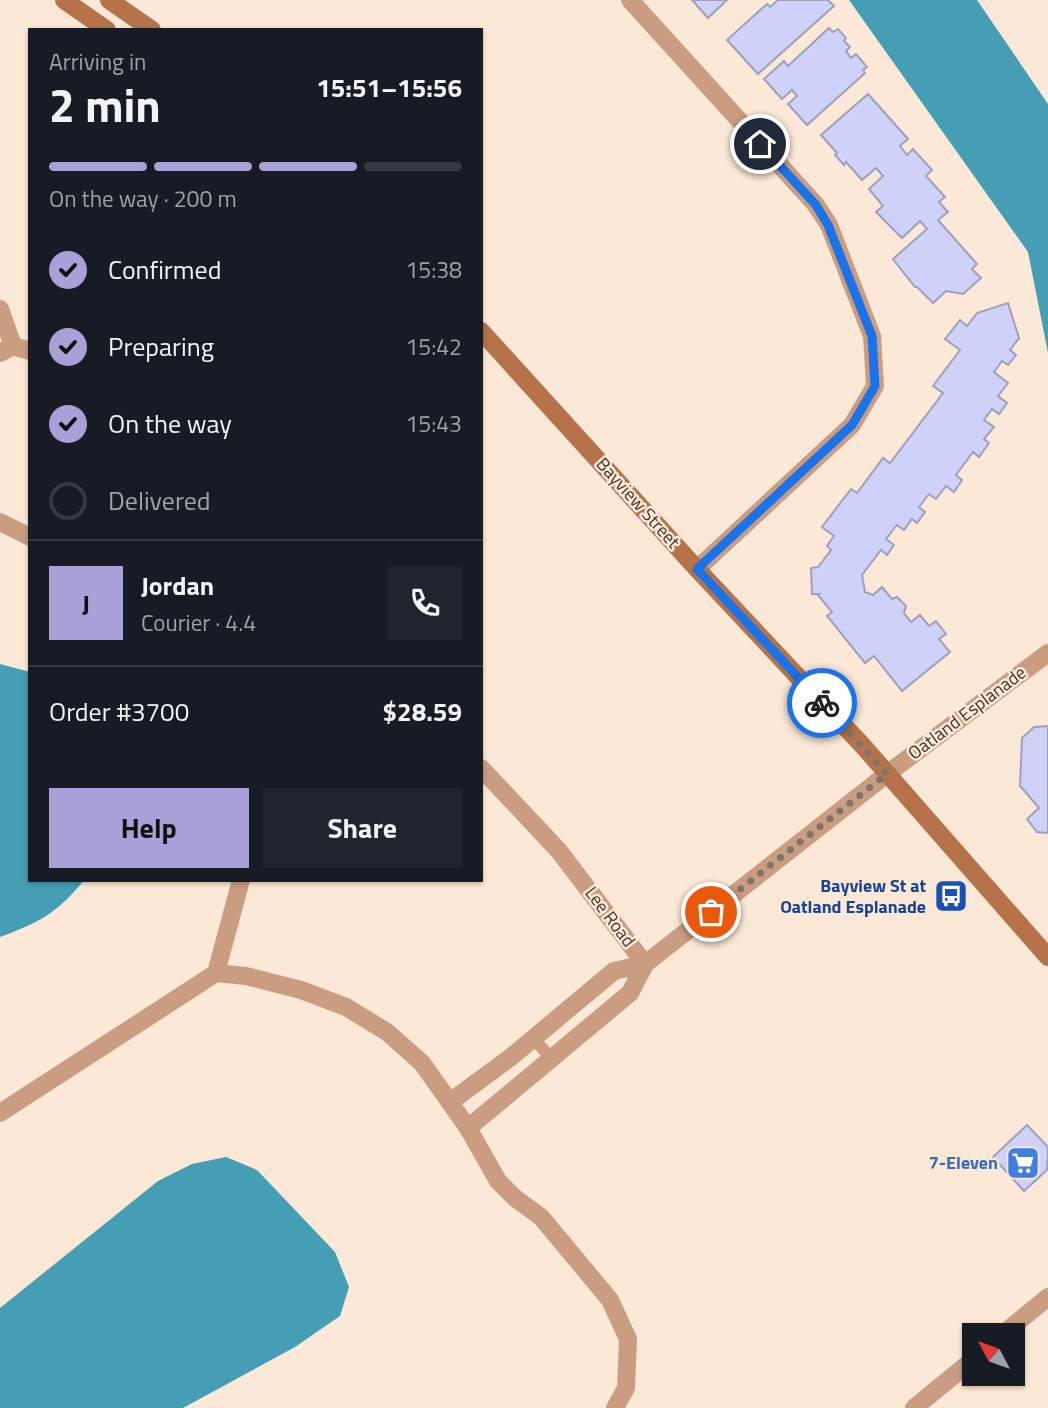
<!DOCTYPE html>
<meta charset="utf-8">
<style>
body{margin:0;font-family:"Titillium Web",sans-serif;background:#20242c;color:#f1f3f6;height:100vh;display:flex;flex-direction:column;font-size:26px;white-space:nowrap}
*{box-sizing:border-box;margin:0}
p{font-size:23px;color:#9ea1a6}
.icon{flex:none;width:38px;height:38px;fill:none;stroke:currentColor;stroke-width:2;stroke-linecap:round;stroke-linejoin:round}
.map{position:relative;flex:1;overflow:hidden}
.drawer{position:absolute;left:28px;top:28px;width:455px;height:854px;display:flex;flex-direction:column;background:#171b24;border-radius:0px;box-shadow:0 2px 5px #0004}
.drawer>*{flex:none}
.needle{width:46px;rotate:311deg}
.buttons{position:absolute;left:962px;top:1323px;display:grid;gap:14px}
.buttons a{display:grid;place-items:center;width:63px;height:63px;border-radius:0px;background:#171b24;box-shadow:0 2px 5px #0004;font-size:35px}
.pin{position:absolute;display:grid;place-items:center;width:60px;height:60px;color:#fff;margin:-30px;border:4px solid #fff;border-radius:50%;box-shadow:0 2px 7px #0007}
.courier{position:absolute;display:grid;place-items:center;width:70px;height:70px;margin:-35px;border:5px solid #1a73e8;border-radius:50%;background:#fff;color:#222;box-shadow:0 2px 9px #0007}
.head em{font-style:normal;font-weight:700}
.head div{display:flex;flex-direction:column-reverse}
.head{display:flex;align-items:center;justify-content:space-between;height:119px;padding:0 21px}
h1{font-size:46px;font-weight:700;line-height:52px}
.bar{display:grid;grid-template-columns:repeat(4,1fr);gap:10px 7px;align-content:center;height:84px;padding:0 21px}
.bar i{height:9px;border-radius:5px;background:#363941}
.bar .active{background:#aaa0d8}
.bar p{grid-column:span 4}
.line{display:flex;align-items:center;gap:18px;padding:0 21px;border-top:2px solid #363941}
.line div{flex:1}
.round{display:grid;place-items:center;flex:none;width:74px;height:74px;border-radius:0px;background:#20242c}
ol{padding:0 21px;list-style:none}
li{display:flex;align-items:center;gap:21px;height:77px}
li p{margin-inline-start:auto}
li .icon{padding:7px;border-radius:50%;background:#aaa0d8;color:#111;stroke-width:4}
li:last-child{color:#9ea1a6}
li i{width:38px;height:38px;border:4px solid #363941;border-radius:50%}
.cta{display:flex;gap:14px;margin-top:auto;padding:14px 21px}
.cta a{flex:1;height:80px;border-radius:0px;background:#aaa0d8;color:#111;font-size:28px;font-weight:700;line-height:80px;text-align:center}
.cta a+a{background:#20242c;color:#f1f3f6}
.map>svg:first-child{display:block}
</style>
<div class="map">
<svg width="1048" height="1408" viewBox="0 0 1048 1408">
<rect width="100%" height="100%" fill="#fbe8d7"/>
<!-- water -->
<g fill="#459eb4">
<polygon points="849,0 977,0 1048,104 1048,353 1028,252"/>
<path d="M0 664 30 672V880H84C58 913 38 923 0 937Z"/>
<polygon points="226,1157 257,1170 335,1252 349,1287 340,1316 295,1347 183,1408 0,1408 0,1308 158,1181 192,1164"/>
</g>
<!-- building -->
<g fill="#ced2f9" stroke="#9ea0bb" stroke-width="2">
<polygon points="692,0 727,0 708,18"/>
<polygon points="778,0 828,0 834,6 758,74 727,40 767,4 770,7"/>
<polygon points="829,28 833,32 838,29 846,38 844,41 850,47 846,51 851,58 856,54 867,67 863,70 865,73 807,125 788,104 797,96 792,90 782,99 764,79 784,61 788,66"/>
<polygon points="868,94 908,139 900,146 907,155 913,149 932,170 926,176 945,197 939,202 948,212 938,220 977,264 972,269 981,278 963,294 946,291 933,303 917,287 915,287 893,259 927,229 920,221 902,238 876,212 883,206 869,189 883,176 876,168 862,180 846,162 844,165 835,155 837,153 821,135"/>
<polygon points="1008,303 1019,338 1010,350 1016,355 1008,365 1002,361 994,372 1008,383 998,396 1007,403 999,414 992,409 984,420 994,427 984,439 989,443 979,457 973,452 956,475 962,480 954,492 946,486 936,499 929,494 919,507 925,512 917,523 912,519 904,530 897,525 886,539 894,545 887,555 881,550 862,575 865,592 873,595 882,587 892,599 897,597 906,606 904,613 911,622 920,615 929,626 936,621 946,634 939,639 950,652 902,691 874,656 865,663 827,616 832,612 818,595 819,594 812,594 811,568 818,567 831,550 827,546 834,536 822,527 851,489 857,493 883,458 890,463 943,393 933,386 960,350 945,339 960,320 967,326 977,313"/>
<polygon points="1048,726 1048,833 1037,832 1027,819 1039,808 1020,786 1022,738 1034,727"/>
<polygon points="1027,1125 1048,1147 1048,1155 1047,1170 1024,1191 993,1157"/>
</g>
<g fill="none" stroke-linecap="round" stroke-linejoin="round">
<!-- lane -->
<polyline stroke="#ca9c80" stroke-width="12" points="533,1038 552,1059"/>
<!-- street -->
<g stroke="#ca9c80" stroke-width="18">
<polyline points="630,0 816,205 829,225 872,336 875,386 852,425 697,569"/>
<polyline points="0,309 13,346"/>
<polyline points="0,353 13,346 30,351"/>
<polyline points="0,522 30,537"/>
<polyline points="481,768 559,851 645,964"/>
<polyline points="216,973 241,880"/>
<polyline points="450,1102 511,1057 614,971 645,964"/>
<polyline points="0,1113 216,973 246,976 301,990 346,1007 387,1032 422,1063 468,1128 498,1181 515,1198 541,1217 610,1300 628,1339 626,1388 615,1408"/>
<polyline points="468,1128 630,993 645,964 887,774 1048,653"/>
<polyline points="1002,1335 1048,1297"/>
<polyline points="914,1408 975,1358"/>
</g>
<!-- secondary -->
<g stroke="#b67349" stroke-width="18">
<polyline points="64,0 107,30"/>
<polyline points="109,0 152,30"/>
<polyline points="481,331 697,569 863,746 1048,957"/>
</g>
</g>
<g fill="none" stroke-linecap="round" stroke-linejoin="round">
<!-- done -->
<polyline stroke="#807368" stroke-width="7" stroke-dasharray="0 12.6" points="711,912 887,774 822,703"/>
<!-- route -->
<polyline stroke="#1a73e8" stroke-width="9" points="760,144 816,205 828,225 872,336 875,386 852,425 697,569 822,703"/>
</g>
<!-- icons -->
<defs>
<symbol id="bus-square" viewBox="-11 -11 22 22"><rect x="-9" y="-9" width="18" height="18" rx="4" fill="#1a4fb4" stroke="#fbe8d7"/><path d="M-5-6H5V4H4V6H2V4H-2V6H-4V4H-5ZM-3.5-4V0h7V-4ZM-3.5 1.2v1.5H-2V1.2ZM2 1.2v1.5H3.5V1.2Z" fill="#fff"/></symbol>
<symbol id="supermarket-square" viewBox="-11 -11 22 22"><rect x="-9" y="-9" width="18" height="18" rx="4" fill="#3f7fe0" stroke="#fbe8d7"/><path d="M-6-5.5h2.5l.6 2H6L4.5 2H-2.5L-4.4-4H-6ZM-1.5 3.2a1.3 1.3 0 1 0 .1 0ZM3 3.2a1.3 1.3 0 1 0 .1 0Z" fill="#fff"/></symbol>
</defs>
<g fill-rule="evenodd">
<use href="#bus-square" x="932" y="877" width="38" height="38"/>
<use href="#supermarket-square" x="1004" y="1144" width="38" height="38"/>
</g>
<g text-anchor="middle" stroke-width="5" stroke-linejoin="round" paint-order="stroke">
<!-- street labels -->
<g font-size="18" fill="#3d342c" stroke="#fbe8d7">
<text transform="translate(638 503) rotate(48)" y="6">Bayview Street</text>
<text transform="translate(967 713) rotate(-37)" y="6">Oatland Esplanade</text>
<text transform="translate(610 917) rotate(53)" y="6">Lee Road</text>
</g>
<!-- transit labels -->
<g font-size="18" font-weight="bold" fill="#164399" stroke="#fbe8d7" text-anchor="end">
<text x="926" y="892">Bayview St at<tspan x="926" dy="21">Oatland Esplanade</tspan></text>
</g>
<!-- shop labels -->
<g font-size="18" font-weight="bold" fill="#366cbe" stroke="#fbe8d7" text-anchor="end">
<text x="998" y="1169">7-Eleven</text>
</g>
</g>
</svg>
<div class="buttons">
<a><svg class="needle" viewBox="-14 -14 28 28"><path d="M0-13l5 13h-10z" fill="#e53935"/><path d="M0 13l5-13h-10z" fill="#9ea1a6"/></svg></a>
</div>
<div class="pin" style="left:711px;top:912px;background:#ea580c"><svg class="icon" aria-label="bag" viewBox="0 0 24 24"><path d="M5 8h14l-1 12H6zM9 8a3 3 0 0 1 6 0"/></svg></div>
<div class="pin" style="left:760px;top:144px;background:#1f2937"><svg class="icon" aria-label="home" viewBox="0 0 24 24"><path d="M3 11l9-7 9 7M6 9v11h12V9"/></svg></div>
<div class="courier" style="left:822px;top:703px"><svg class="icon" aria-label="bike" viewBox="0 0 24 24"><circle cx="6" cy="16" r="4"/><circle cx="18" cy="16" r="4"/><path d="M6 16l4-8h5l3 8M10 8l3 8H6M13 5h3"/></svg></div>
<section class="drawer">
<div class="head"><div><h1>2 min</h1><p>Arriving in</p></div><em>15:51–15:56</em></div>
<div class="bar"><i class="active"></i><i class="active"></i><i class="active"></i><i></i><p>On the way · 200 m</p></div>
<ol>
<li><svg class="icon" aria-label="check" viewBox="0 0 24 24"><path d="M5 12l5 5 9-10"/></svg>Confirmed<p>15:38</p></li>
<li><svg class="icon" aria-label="check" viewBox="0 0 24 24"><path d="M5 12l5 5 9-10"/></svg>Preparing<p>15:42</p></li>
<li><svg class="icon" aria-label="check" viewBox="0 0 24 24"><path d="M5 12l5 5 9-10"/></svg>On the way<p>15:43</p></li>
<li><i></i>Delivered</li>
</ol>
<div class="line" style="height:126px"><b class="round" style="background:#aaa0d8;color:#111">J</b><div><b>Jordan</b><p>Courier · 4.4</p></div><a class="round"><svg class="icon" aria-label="phone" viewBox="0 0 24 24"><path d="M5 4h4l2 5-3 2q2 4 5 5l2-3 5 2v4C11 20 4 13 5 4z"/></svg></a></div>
<div class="line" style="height:91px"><div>Order #3700</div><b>$28.59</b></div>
<div class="cta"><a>Help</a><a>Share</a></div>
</section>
</div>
